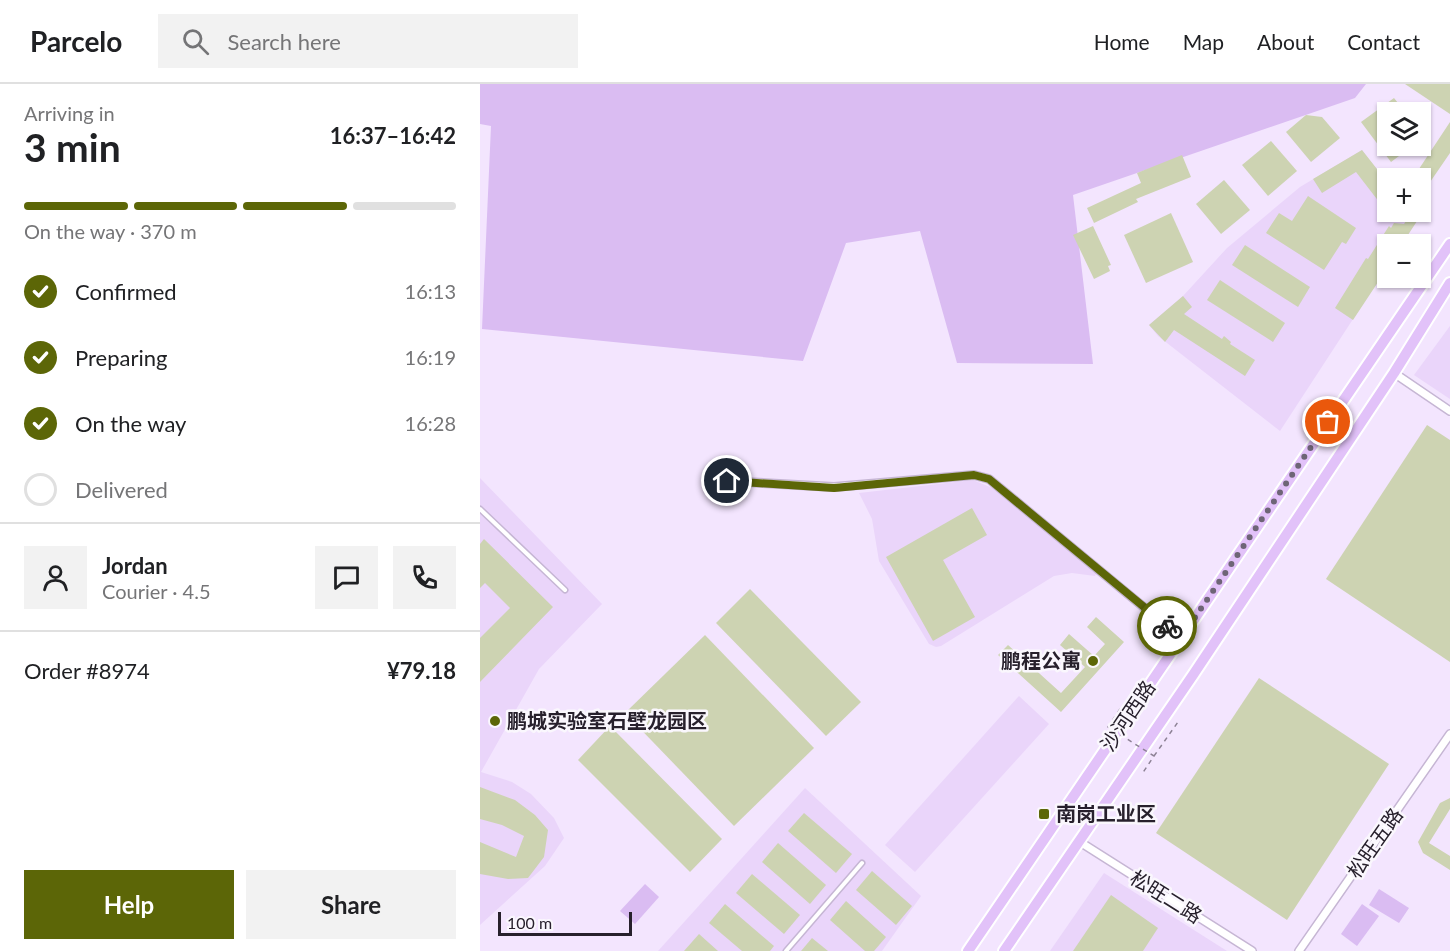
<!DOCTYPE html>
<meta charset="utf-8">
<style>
body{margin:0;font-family:Lato,"Noto Sans SC",sans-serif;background:#f2f2f2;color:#202124;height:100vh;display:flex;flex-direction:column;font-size:22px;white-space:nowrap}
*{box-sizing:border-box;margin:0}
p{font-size:20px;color:#757577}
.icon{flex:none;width:33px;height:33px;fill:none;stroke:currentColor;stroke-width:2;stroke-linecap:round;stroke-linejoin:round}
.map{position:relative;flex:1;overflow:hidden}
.panel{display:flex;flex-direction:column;background:#fff;width:480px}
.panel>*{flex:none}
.buttons{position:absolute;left:897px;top:18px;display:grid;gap:12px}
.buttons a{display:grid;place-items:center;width:54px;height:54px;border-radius:0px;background:#fff;box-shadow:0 2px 4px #0004;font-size:30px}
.scale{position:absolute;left:18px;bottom:15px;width:134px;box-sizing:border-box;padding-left:6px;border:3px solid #27202c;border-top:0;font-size:16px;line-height:21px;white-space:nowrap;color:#27202c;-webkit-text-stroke:4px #faf7fd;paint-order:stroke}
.pin{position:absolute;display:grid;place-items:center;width:51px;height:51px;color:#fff;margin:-26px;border:3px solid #fff;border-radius:50%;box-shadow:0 2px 6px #0007}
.courier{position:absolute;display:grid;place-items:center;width:60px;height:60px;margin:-30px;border:4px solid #5c6607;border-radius:50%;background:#fff;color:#222;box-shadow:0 2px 8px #0007}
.headline em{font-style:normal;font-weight:700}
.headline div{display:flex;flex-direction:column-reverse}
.headline{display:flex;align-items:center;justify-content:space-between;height:102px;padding:0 24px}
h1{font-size:39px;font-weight:700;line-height:45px}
.bar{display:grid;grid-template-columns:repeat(4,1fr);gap:9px 6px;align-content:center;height:72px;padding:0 24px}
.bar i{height:8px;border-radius:4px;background:#e0e0e0}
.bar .active{background:#5c6607}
.bar p{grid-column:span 4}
.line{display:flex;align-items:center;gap:15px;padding:0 24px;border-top:2px solid #e0e0e0}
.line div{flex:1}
.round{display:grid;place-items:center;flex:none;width:63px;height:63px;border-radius:0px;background:#f2f2f2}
ol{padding:0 24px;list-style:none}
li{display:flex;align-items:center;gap:18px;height:66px}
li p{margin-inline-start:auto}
li .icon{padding:6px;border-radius:50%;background:#5c6607;color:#fff;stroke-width:4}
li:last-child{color:#757577}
li i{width:33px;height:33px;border:3px solid #e0e0e0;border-radius:50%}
.cta{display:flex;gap:12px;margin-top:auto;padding:12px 24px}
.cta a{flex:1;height:69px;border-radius:0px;background:#5c6607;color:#fff;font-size:24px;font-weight:700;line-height:69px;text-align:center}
.cta a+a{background:#f2f2f2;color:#202124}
header{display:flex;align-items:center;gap:36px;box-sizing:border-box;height:84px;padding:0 30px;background:#fff;border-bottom:2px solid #e0e0e0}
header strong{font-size:28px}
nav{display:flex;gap:33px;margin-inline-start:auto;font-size:21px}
.search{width:420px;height:54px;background:#f2f2f2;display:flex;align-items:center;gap:15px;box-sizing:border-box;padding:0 21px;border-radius:0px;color:#757577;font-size:22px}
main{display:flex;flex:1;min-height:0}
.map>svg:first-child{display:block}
</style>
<header>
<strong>Parcelo</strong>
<div class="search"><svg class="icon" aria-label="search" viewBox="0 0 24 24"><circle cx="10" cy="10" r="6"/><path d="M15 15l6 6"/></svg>Search here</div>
<nav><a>Home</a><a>Map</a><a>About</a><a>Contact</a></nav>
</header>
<main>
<section class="panel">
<div class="headline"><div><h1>3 min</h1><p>Arriving in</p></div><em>16:37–16:42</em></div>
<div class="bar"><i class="active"></i><i class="active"></i><i class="active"></i><i></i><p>On the way · 370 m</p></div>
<ol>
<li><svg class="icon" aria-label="check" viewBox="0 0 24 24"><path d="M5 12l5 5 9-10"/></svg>Confirmed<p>16:13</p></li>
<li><svg class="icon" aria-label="check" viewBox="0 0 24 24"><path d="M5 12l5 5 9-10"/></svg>Preparing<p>16:19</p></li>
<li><svg class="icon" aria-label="check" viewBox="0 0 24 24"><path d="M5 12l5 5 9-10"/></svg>On the way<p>16:28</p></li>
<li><i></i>Delivered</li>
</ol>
<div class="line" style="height:108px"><a class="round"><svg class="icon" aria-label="person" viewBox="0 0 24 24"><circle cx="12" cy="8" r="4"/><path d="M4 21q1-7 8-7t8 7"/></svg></a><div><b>Jordan</b><p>Courier · 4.5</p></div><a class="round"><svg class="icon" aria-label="chat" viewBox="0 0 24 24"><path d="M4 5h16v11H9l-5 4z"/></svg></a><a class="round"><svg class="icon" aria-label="phone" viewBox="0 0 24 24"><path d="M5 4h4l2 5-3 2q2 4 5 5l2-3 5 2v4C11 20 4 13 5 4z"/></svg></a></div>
<div class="line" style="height:78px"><div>Order #8974</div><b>¥79.18</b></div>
<div class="cta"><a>Help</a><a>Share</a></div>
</section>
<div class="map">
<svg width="970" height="867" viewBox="0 0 970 867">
<rect width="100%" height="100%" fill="#f3e5fe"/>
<!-- built -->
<g fill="#ead5fa">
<polygon points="882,66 907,99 908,128 933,128 939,134 922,160 908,160 907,183 800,347 678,252 669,241 703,212 747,164 820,103"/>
<polygon points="970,242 970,315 934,291"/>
<polygon points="0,394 122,520 59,585 1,688 32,698 51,710 74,734 84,754 65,782 0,841"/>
<polygon points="493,396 515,405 617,488 615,492 592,489 574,492 461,562 456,563 449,560 399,477 392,435 379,409"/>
<polygon points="539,612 569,640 435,788 405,761"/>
<polygon points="325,704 441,812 402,867 178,867"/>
<polygon points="624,789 747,867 570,867"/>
</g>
<!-- green -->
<g fill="#dabcf2">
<polygon points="0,0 886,0 875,14 593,111 613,280 477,279 440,147 366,159 323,277 2,245 11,42 0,40"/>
<polygon points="165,800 179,813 155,840 140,827"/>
<polygon points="899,805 929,824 919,839 889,821"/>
<polygon points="882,820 899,832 877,862 861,850"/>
</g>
<!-- building -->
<g fill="#cdd3b2">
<polygon points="925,0 970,0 970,30"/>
<polygon points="914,14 922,24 916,28 908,28 908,35 901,40 908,48 908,62 917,62 923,69 911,78 881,38"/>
<polygon points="826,31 842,33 860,54 831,78 806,48"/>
<polygon points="970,38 970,69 946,104 940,100 940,94 933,94"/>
<polygon points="791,57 817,87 788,112 762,81"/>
<polygon points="882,66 908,99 908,119 903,123 876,88 842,109 833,95"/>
<polygon points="702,71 711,93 656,115 658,118 614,139 607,124 661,99 657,89"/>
<polygon points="744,96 770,126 741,150 716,120"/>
<polygon points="828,112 876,144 866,160 862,158 844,186 786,149 799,129 812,137"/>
<polygon points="691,129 713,178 666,199 644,151"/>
<polygon points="931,129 939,134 922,160 908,160 908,183 873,236 855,224 886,174 888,175 909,142 911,144 914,139 924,140"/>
<polygon points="613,142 631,181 628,182 630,187 614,195 593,151"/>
<polygon points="765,161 830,203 818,223 752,181"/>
<polygon points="740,196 805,239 793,258 727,216"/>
<polygon points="703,212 712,223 704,230 742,255 744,252 751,258 750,260 775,276 765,292 694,246 685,258 669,241"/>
<polygon points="947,341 970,356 970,578 846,495"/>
<polygon points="492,424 507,451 463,476 495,533 453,557 406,473"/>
<polygon points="4,455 73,523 0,598 0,554 30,524 5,499 0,504 0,460"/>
<polygon points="270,505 381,618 346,652 236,539"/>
<polygon points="616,533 644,558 581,628 518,571 528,561 581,609 605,583 580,561 589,550 614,572 625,560 607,543"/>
<polygon points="225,551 334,664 254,742 145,629"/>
<polygon points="779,594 909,680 807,836 676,749"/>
<polygon points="130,642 242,755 210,788 98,676"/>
<polygon points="0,703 35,716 55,731 68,746 64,773 48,794 28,795 0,790 0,758 36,773 44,752 22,741 0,735"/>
<polygon points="970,714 970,725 949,759 970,772 970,786 943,769 938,758 960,719"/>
<polygon points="324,729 372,770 356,789 308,747"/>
<polygon points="298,759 346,801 330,820 282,778"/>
<polygon points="392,787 432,822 416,841 376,806"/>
<polygon points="272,790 320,831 304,850 256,809"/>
<polygon points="631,811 678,844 663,867 593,867"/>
<polygon points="366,817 406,853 394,867 385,867 350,836"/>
<polygon points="245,820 294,862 290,867 262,867 229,839"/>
<polygon points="219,850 238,867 204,867"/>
<polygon points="332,854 348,867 321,867"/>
</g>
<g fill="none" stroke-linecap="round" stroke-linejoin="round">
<defs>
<g id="service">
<polyline points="0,425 85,506"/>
<polyline points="306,867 382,779"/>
</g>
<g id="minor">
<polyline points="914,289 970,327"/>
<polyline points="247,397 354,403 494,391 509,395 701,554"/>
<polyline points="600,758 772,867"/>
<polyline points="819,867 970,650"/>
</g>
<g id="primary">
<polyline points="488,867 970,160"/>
<polyline points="524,867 713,591 914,289 970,199"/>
</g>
</defs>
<!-- service casing -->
<use href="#service" stroke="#c6b6d4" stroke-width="7"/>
<!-- minor casing -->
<use href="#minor" stroke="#c6b6d4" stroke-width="10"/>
<!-- primary casing -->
<use href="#primary" stroke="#fff" stroke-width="14"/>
<!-- path -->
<polyline stroke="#8d8295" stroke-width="1.5" stroke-dasharray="4.5 4.5" stroke-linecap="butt" points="674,672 698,638"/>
<!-- service -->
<use href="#service" stroke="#fff" stroke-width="4"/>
<!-- minor -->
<use href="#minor" stroke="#fff" stroke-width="7"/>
<!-- primary -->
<use href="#primary" stroke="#e2c2f9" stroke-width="10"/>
<!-- path-bridge -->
<polyline stroke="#8d8295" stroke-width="1.5" stroke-dasharray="4.5 4.5" stroke-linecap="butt" points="640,625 628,643 674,672 662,690"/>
</g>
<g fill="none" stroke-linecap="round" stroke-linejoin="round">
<!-- done -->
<polyline stroke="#6e6576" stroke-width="6" stroke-dasharray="0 10.8" points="687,542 701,554 848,338"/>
<!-- route -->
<polyline stroke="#5c6607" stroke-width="8" points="247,397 354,404 494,391 509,395 687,542"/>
</g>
<!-- markers -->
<g fill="#5c6607" stroke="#faf7fd" stroke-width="2">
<circle cx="613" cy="577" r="6"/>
<circle cx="15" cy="637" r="6"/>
<rect x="558" y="724" width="12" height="12" rx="3"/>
</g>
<g text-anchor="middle" stroke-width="5" stroke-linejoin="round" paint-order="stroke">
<!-- poi labels -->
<g font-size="20" font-weight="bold" fill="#27202c" stroke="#faf7fd" text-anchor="start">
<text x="601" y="584" text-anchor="end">鹏程公寓</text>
<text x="27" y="644">鹏城实验室石壁龙园区</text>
<text x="576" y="737">南岗工业区</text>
</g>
<!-- street labels -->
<g font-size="20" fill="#27202c" stroke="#faf7fd">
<text transform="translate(648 632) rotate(-56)" y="7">沙河西路</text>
<text transform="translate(895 759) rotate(-55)" y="7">松旺五路</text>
<text transform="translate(686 813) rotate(32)" y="7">松旺二路</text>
</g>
</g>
</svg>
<div class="buttons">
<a><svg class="icon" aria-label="layers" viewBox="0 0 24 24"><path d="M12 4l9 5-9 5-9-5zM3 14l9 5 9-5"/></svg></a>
<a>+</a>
<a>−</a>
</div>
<div class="scale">100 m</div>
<div class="pin" style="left:848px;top:338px;background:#ea580c"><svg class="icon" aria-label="bag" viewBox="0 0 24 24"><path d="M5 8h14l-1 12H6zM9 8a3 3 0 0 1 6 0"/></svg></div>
<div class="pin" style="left:247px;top:397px;background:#1f2937"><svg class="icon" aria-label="home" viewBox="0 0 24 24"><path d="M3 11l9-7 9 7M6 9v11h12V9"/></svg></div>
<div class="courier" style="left:687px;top:542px"><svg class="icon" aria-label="bike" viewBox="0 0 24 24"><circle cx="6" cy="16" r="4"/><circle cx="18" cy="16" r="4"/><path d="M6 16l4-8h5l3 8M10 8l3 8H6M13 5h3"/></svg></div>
</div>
</main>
